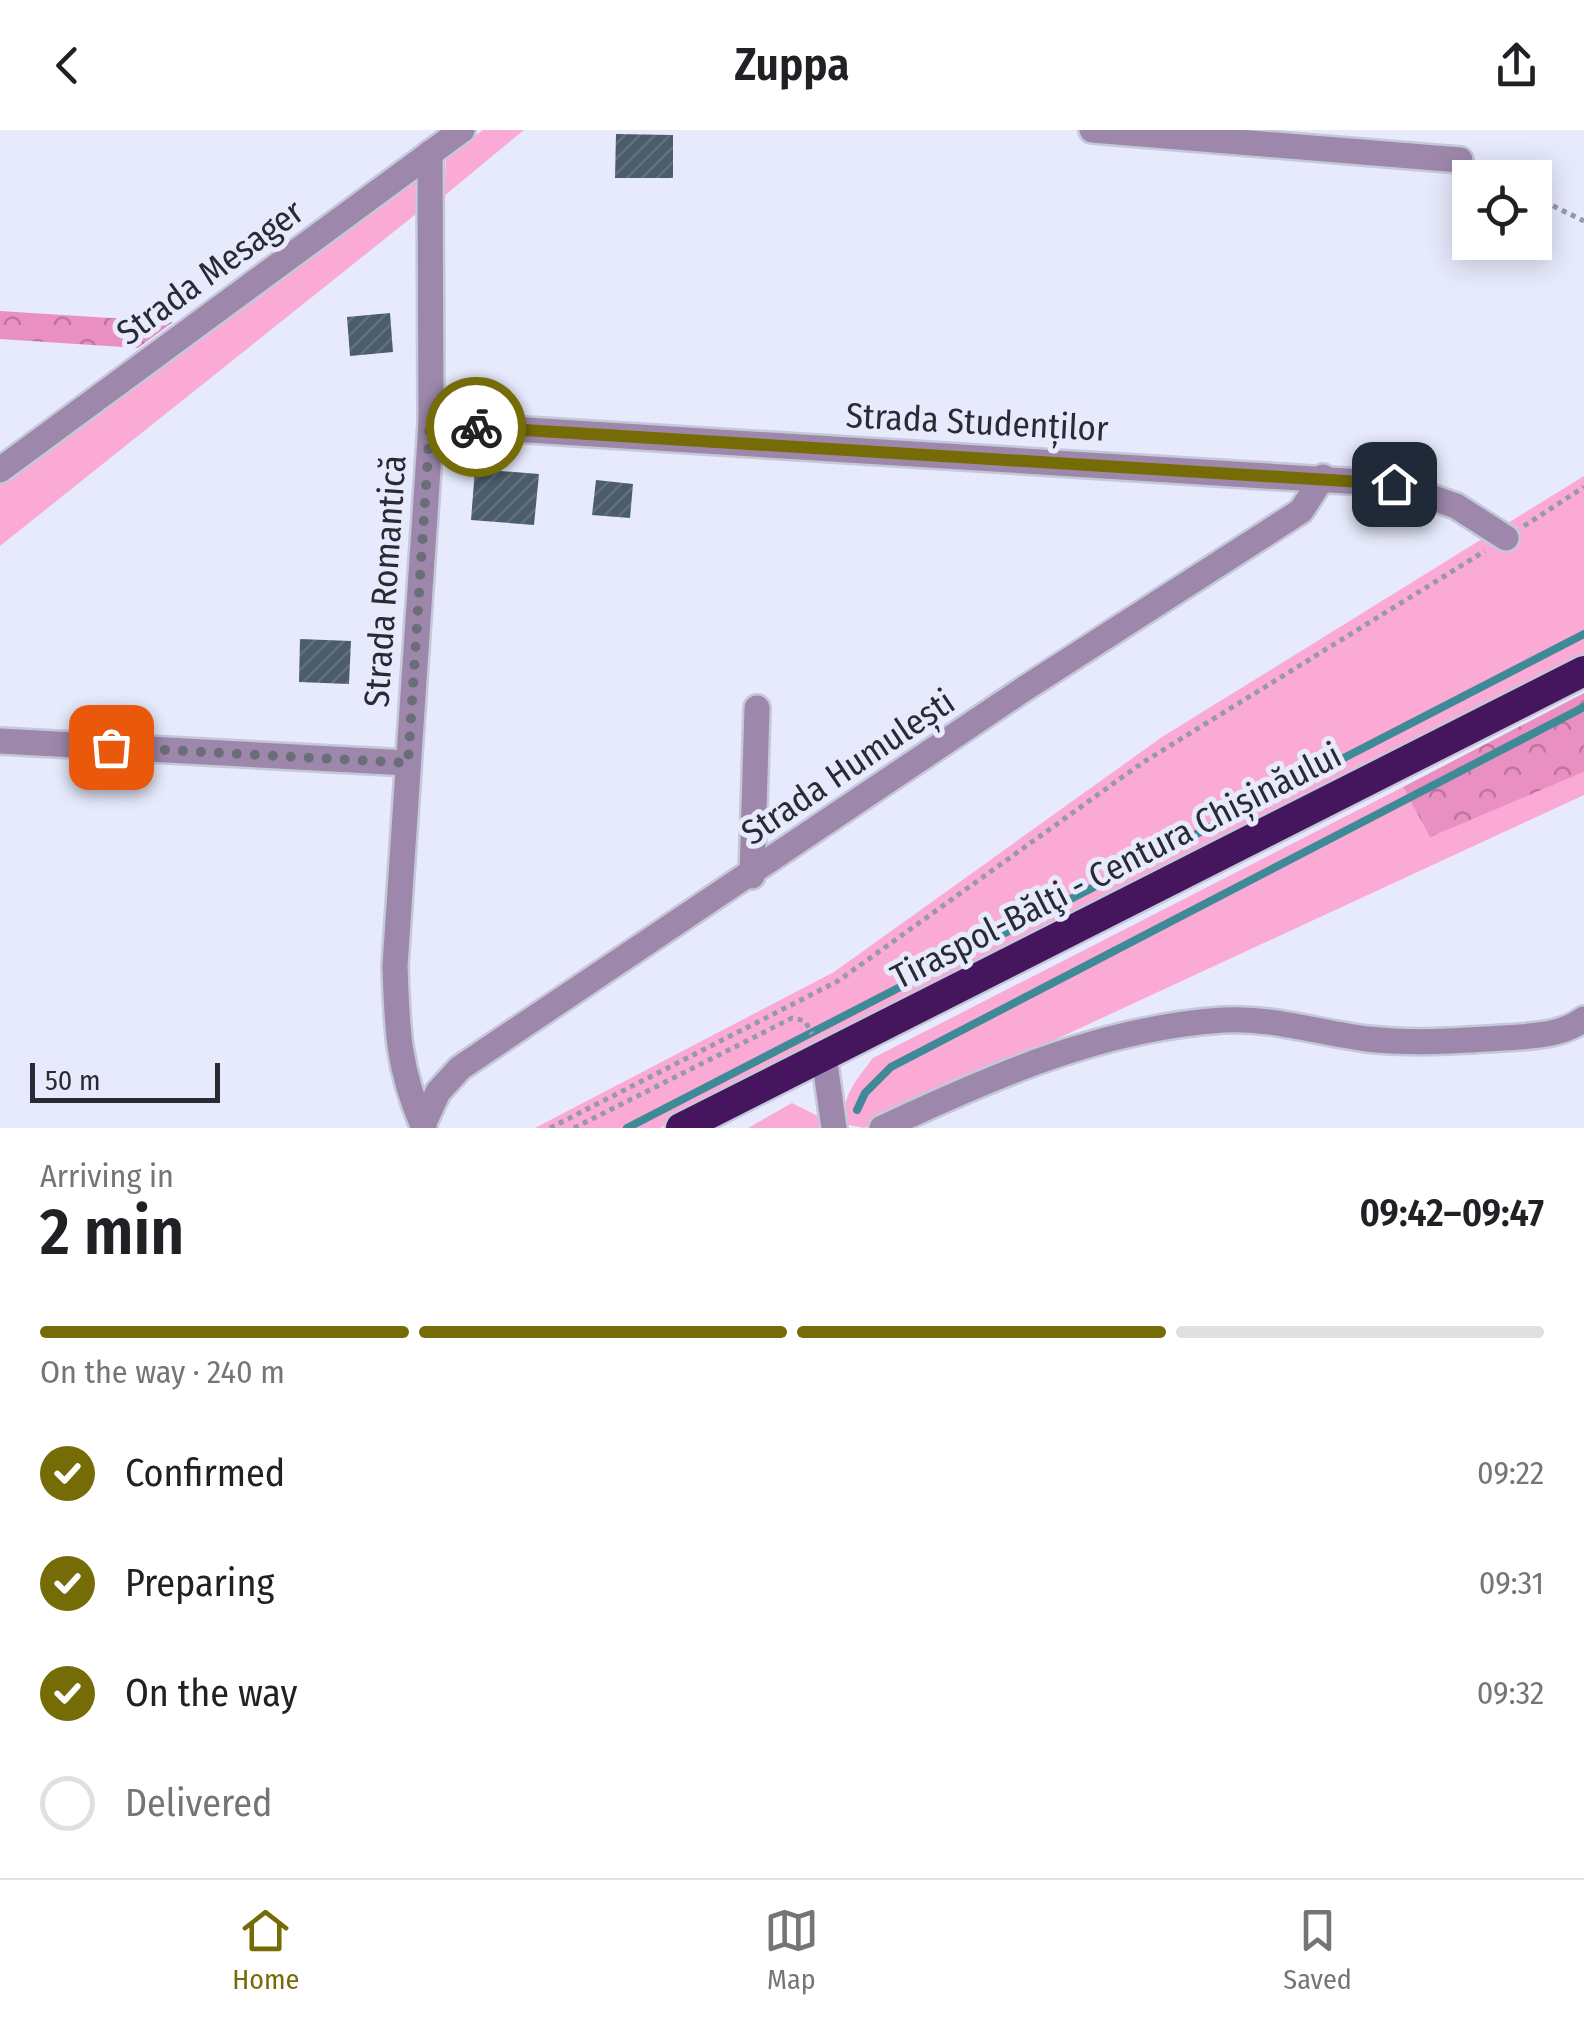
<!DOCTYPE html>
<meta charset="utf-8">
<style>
body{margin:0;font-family:"Fira Sans Condensed",sans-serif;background:#f2f2f2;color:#202124;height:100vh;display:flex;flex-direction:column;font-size:38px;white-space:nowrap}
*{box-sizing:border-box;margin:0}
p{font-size:32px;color:#757577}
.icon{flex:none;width:55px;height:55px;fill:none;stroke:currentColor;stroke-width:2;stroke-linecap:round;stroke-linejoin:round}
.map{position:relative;height:998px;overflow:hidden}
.drawer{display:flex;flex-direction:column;background:#fff;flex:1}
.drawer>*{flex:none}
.controls{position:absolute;left:1452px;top:30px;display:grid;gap:20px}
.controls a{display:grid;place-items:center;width:100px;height:100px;border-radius:0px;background:#fff;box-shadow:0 5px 25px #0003;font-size:50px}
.scale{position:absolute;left:30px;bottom:25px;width:190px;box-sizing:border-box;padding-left:10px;border:5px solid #292b33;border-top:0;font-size:28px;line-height:35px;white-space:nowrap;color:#292b33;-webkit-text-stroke:8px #e6eafc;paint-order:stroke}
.pin{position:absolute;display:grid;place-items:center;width:85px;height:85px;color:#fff;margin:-42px;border-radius:20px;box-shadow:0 5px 15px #0006}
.courier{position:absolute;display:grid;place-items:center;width:100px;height:100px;margin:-50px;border:8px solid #756c07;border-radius:50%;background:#fff;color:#222;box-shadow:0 2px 12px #0007}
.headline em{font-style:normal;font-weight:600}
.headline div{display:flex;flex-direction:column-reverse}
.headline{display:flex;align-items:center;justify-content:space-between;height:170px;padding:0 40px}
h1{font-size:65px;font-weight:600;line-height:75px}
.bar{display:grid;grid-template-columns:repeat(4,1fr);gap:15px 10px;align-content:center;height:120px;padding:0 40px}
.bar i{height:12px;border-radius:8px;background:#e0e0e0}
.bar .selected{background:#756c07}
.bar p{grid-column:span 4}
ol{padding:0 40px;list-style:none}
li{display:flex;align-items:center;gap:30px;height:110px}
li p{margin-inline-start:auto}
li .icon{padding:10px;border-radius:50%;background:#756c07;color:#fff;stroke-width:4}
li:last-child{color:#757577}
li i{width:55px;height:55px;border:5px solid #e0e0e0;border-radius:50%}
header{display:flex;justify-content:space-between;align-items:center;height:130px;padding:0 40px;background:#fff;font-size:45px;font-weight:600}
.menu{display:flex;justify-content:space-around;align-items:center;height:140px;border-top:2px solid #e0e0e0;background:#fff;font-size:28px;color:#757577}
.menu a{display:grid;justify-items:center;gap:5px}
.menu .selected{color:#756c07}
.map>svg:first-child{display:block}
</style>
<header><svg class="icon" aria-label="back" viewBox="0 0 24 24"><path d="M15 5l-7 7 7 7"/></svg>Zuppa<svg class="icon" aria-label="share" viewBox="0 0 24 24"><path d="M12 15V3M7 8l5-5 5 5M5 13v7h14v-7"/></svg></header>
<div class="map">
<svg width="1584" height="998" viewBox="0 0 1584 998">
<defs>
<pattern id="forest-crowns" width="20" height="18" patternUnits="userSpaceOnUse" patternTransform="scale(2.5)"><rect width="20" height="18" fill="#ea8fc1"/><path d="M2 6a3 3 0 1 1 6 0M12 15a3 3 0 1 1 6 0" fill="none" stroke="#be759d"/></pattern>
<pattern id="building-hatch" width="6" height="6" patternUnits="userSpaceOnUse" patternTransform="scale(2.5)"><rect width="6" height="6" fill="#4b5c6a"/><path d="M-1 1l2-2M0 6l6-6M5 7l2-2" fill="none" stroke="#62707c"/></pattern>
</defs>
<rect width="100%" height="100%" fill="#e6eafc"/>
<!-- green -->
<g fill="#faaad5">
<polygon points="483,0 524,0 444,66 446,28"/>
<polygon points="417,45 416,84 0,416 0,353"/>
<polygon points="1584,346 1584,526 660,998 535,998 834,842 1162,607"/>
<path d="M1584 642V665L864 998 845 994C840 967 858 948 873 928L1403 657 1431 706Z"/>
<polygon points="792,973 818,986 819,998 748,998"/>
</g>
<!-- forest -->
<g fill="url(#forest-crowns)">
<polygon points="0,181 173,192 138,218 0,209"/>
<polygon points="1584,563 1584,642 1430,707 1403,657"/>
</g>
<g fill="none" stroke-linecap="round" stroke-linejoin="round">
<!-- stream -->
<g stroke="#3e8a97" stroke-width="8">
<polyline points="857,980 865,963 891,937 1584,577"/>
<polyline points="627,998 1584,504"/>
</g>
</g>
<!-- building -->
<g fill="url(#building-hatch)">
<polygon points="616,4 673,5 673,48 615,48"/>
<polygon points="390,183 393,222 350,226 347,187"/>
<polygon points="475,339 539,344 534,395 471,390"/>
<polygon points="596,350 633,354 630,388 592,385"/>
<polygon points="300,509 351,511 349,554 299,552"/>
</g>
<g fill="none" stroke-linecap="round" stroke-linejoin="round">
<defs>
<g id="minor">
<polyline points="1092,0 1460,30"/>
<polyline points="431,294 1394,354 1456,376 1506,408"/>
<polyline points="0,340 462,0"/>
<polyline points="0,611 408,633"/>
<polyline points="752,746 757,578"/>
<polyline points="824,926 834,998"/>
<polyline points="423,995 438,962 460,938 1021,561 1301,381 1323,347"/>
<path d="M424 998C398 939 397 900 395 836L431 294 430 23"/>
<path d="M882 998C991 947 1101 898 1223 890 1270 887 1320 903 1367 909 1413 914 1458 911 1504 908 1532 906 1561 906 1584 889"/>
</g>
<polyline id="highway" points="681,998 1584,541"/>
</defs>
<!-- minor casing -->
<use href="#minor" stroke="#c4c8d8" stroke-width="30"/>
<!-- highway casing -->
<use href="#highway" stroke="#c4c8d8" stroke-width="35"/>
<!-- path -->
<g stroke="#9699a7" stroke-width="5" stroke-dasharray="5 5" stroke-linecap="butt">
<polyline points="1480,40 1495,48"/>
<polyline points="1535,67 1584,91"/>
<polyline points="1524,396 1584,357"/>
<polyline points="550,998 838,851 1142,633 1485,421"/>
<polyline points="574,998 792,888 805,891 812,904"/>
</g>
<!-- minor -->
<use href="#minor" stroke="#9d88ab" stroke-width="25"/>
<!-- highway -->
<use href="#highway" stroke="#45155d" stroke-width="30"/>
</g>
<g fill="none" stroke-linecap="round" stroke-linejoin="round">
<!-- done -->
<polyline stroke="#6b6e79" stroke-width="10" stroke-dasharray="0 18" points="111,617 408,633 430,294 476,297"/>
<!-- route -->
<polyline stroke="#756c07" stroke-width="12" points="476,297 1394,354"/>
</g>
<g text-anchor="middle" stroke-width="10" stroke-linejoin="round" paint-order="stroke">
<!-- street labels -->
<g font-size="35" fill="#292b33" stroke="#e6eafc">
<text transform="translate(210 142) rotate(-36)" y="12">Strada Mesager</text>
<text transform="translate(977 292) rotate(3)" y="12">Strada Studenților</text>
<text transform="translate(385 451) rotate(-86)" y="12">Strada Romantică</text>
<text transform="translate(848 637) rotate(-34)" y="12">Strada Humulești</text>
<text transform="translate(1116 736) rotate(-27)" y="12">Tiraspol-Bălţi - Centura Chișinăului</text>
</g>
</g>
</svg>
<div class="controls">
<a><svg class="icon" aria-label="locate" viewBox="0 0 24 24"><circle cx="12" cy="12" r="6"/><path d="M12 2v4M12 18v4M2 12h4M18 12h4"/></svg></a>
</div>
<div class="scale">50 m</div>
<div class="pin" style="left:111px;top:617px;background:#ea580c"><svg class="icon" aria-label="bag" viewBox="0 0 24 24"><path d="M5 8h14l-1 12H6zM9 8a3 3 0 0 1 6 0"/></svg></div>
<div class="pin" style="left:1394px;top:354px;background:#1f2937"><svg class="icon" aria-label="home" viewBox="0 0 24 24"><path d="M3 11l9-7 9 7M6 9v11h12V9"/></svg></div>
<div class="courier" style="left:476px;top:297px"><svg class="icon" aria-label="bike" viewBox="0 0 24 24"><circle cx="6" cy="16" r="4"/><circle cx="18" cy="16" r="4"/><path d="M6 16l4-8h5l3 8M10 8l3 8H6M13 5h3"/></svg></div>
</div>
<section class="drawer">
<div class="headline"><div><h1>2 min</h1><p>Arriving in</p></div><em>09:42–09:47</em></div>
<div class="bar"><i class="selected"></i><i class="selected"></i><i class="selected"></i><i></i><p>On the way · 240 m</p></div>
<ol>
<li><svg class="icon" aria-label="check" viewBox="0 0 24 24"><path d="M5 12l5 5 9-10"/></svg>Confirmed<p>09:22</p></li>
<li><svg class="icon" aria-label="check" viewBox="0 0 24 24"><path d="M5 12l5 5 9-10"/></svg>Preparing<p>09:31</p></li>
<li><svg class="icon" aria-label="check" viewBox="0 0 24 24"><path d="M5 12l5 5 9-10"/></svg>On the way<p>09:32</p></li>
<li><i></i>Delivered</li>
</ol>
</section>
<nav class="menu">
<a class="selected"><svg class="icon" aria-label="home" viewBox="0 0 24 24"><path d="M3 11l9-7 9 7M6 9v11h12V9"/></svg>Home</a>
<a><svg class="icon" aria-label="map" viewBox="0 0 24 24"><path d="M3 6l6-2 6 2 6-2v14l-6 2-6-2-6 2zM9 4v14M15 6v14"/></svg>Map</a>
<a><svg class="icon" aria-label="saved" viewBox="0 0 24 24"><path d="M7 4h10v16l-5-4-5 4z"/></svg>Saved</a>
</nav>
